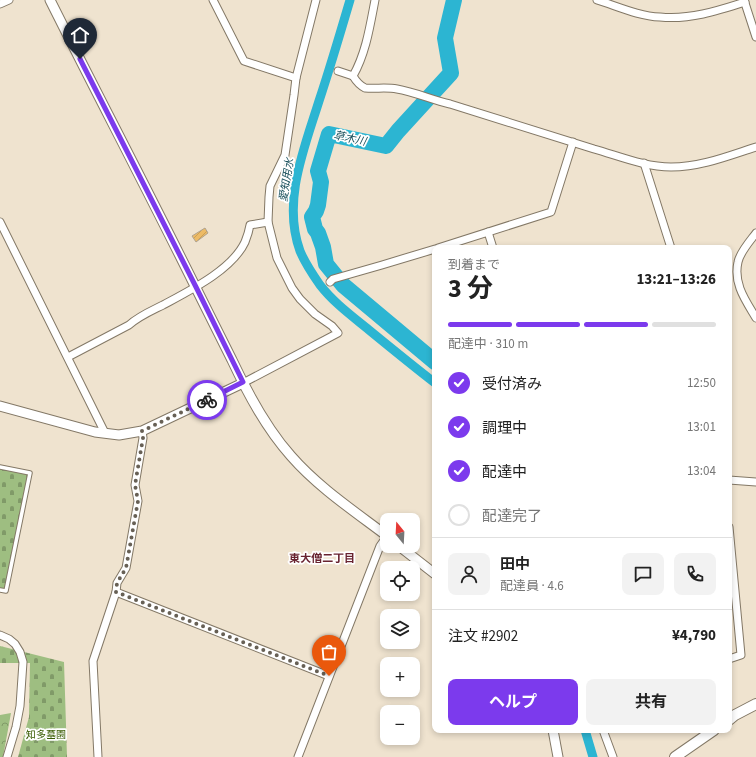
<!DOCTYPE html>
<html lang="ja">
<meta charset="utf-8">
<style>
body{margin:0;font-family:"Source Sans 3","Noto Sans JP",sans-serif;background:#f2f2f2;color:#222;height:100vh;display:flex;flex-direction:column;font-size:15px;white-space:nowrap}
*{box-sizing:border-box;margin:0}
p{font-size:13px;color:#767676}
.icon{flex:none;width:22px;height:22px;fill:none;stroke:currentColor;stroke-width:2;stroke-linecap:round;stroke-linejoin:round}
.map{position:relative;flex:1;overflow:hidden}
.side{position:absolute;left:432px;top:245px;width:300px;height:488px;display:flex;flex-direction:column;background:#fff;border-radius:8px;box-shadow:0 2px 6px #0003}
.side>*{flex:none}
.needle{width:26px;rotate:342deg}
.tools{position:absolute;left:380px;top:513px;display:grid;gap:8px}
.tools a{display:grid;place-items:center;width:40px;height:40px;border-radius:8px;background:#fff;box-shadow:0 2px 6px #0003;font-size:20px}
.pin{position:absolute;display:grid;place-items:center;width:34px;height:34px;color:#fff;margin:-41px -17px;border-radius:50% 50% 50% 0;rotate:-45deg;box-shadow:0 0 4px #0007}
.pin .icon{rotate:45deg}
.courier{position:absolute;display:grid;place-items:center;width:40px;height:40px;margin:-20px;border:3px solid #7c3aed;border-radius:50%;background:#fff;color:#222;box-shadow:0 1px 5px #0007}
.overview em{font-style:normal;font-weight:700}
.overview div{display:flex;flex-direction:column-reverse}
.overview{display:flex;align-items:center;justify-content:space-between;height:68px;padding:0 16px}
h1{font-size:26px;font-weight:700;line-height:30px}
.bar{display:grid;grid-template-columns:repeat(4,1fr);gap:6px 4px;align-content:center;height:48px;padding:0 16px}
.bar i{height:5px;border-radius:3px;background:#e0e0e0}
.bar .active{background:#7c3aed}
.bar p{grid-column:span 4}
.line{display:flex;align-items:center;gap:10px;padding:0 16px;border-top:1px solid #e0e0e0}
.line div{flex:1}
.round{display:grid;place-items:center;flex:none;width:42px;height:42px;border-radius:8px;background:#f2f2f2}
ol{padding:0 16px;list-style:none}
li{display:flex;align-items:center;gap:12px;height:44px}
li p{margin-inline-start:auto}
li .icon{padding:4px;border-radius:50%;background:#7c3aed;color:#fff;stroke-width:4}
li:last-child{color:#767676}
li i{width:22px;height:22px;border:2px solid #e0e0e0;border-radius:50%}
.button{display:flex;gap:8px;margin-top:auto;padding:8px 16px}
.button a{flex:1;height:46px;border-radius:8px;background:#7c3aed;color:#fff;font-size:16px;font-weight:700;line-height:46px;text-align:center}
.button a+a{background:#f2f2f2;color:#222}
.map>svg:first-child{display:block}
</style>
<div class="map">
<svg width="756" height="757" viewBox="0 0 756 757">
<defs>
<pattern id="forest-crowns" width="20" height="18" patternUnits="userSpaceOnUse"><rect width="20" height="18" fill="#9ebe81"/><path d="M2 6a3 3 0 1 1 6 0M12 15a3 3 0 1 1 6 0" fill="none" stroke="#809a68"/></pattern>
<pattern id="cemetery-stones" width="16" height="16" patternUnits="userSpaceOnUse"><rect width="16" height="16" fill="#9ebe81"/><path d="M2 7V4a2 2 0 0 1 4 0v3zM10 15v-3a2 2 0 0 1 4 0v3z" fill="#809a68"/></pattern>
<pattern id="building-hatch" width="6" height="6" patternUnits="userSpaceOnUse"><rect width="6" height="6" fill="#edbb66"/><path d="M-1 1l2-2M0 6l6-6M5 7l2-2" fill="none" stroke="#cba058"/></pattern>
</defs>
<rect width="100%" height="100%" fill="#efe3cf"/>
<!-- forest -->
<polygon fill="url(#forest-crowns)" points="11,713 3,757 0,757 0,715"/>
<!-- cemetery -->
<g fill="url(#cemetery-stones)">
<polygon points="0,466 28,471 6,590 0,590"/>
<polygon points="0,646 64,662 67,757 18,757 29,717 30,663 0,663"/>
</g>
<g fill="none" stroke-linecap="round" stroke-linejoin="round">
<!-- canal -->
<g stroke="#2cb5d2" stroke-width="9">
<path d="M350 0C340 34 330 68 319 101 304 149 282 201 300 251 305 263 313 275 320 285 334 303 352 316 369 330 391 348 413 366 435 383"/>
<polyline points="585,730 593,757"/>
</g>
<!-- river -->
<polyline stroke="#2cb5d2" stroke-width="16" points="435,362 343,285 326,264 323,247 318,233 315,229 312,217 316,211 318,205 321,182 318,171 329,134 386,146 398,131 451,73 445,38 454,0"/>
</g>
<!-- building -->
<polygon fill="url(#building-hatch)" stroke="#afa391" points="205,228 208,233 196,242 192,236"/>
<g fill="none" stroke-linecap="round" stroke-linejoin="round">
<defs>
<polyline id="service" points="0,467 30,473 6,591 0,590"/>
<g id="minor">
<polyline points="213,0 244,61 296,78"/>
<path d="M375 0C370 26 366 53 353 76 356 81 359 85 365 88 376 89 386 87 397 89 415 92 432 100 450 104 498 119 546 134 594 149 619 156 645 167 671 167 701 167 728 156 756 147"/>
<path d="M597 0C617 6 638 16 660 17 689 20 717 11 745 2"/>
<polyline points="744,0 756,37"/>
<polyline points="0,4 9,0"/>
<polyline points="338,71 353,76"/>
<polyline points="644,163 671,248"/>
<polyline points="0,222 105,433"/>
<polyline points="488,232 493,248"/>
<path d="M756 233C750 241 740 252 738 262 733 284 746 301 756 318"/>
<polyline points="438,248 551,212 573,142"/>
<polyline points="330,282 333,279 382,265 435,249"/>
<path d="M68 357 129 325C139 316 151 311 163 305 189 291 232 270 245 242 247 237 249 231 250 225L268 222"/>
<polyline points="243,383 338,333 332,326 315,314 300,299 292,288 277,258 268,222 269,197 270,186 285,155 294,95 296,78 316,0"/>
<polyline points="729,480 756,482"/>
<polyline points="729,527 741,655 729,659"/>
<polyline points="116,592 329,676"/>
<polyline points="0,635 9,639 15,644 20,652 23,662 20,706 16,727 7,757"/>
<polyline points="603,730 613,757"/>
<polyline points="98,757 93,661 116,592 117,583 126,568 138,501 135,485 143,438 142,431"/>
<polyline points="298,757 380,546 387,536"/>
</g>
<g id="tertiary">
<path d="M50 0C98 96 148 191 196 288 208 312 220 336 232 360 248 394 266 428 291 456 318 487 354 511 387 536"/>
<polyline points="0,406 95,432 119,435 142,431 243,383"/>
<polyline points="399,546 435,574"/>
<polyline points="553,730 558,757"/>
</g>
<g id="secondary">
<polyline points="729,720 735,715 756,704"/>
<polyline points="675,757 714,730"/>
</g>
</defs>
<!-- service casing -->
<use href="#service" stroke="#837866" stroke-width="5.5"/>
<!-- minor casing -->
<use href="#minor" stroke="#837866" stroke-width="9"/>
<!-- tertiary casing -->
<use href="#tertiary" stroke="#837866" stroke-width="11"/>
<!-- secondary casing -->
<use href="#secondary" stroke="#837866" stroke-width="12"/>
<!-- service -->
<use href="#service" stroke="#fff" stroke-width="3.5"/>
<!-- minor -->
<use href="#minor" stroke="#fff" stroke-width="7"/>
<!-- tertiary -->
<use href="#tertiary" stroke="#fff" stroke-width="9"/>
<!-- secondary -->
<use href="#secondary" stroke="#fff" stroke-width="10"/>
</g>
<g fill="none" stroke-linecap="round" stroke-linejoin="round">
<!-- done -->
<polyline stroke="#676055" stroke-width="4" stroke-dasharray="0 7.2" points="207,400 142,431 143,438 135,485 138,501 126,568 117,583 116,592 329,676"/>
<!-- route -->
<polyline stroke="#7c3aed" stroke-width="5" points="80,59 196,287 243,382 207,400"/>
</g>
<g text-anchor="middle" stroke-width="3.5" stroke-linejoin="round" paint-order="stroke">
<!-- park labels -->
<g font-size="10" fill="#385b00" stroke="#fff">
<text x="46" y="738">知多墓園</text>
</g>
<!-- water labels -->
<g font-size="11" font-style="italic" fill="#1a505c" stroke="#fff">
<text transform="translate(350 138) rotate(12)" y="4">草木川</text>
<text transform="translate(286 180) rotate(-81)" y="4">愛知用水</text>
</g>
<!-- neighbourhood labels -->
<g font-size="11" font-weight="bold" fill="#682330" stroke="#fff">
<text x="322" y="562">東大僧二丁目</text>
</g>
</g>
</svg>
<div class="tools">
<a><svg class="needle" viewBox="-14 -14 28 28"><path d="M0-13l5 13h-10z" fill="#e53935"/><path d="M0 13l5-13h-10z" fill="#767676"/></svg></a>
<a><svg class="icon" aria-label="locate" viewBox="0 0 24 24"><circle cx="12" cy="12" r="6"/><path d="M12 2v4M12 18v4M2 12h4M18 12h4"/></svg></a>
<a><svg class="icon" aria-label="layers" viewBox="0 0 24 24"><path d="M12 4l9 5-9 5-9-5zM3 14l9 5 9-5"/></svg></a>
<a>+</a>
<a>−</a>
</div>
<div class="pin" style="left:329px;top:676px;background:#ea580c"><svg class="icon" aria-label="bag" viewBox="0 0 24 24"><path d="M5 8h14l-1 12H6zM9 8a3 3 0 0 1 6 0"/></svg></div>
<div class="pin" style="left:80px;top:59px;background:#1f2937"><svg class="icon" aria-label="home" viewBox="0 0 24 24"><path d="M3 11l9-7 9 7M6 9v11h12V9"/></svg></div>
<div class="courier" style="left:207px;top:400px"><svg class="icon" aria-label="bike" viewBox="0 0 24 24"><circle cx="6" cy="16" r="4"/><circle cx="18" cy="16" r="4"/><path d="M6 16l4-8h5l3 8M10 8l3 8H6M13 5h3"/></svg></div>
<section class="side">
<div class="overview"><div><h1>3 分</h1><p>到着まで</p></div><em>13:21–13:26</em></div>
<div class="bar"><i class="active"></i><i class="active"></i><i class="active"></i><i></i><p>配達中 · 310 m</p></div>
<ol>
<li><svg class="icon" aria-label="check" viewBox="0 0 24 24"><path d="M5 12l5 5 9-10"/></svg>受付済み<p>12:50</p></li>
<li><svg class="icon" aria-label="check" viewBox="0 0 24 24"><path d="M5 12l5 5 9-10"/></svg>調理中<p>13:01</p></li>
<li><svg class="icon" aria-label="check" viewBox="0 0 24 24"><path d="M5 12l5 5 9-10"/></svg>配達中<p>13:04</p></li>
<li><i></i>配達完了</li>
</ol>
<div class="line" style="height:72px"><a class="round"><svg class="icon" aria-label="person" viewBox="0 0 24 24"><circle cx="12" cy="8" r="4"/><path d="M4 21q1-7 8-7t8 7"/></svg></a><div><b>田中</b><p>配達員 · 4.6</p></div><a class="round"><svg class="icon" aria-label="chat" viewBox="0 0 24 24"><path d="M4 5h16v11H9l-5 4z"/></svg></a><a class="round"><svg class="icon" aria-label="phone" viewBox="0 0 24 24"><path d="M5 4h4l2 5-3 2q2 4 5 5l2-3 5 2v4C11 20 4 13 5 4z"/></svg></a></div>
<div class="line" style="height:52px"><div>注文 #2902</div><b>¥4,790</b></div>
<div class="button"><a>ヘルプ</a><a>共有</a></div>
</section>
</div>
